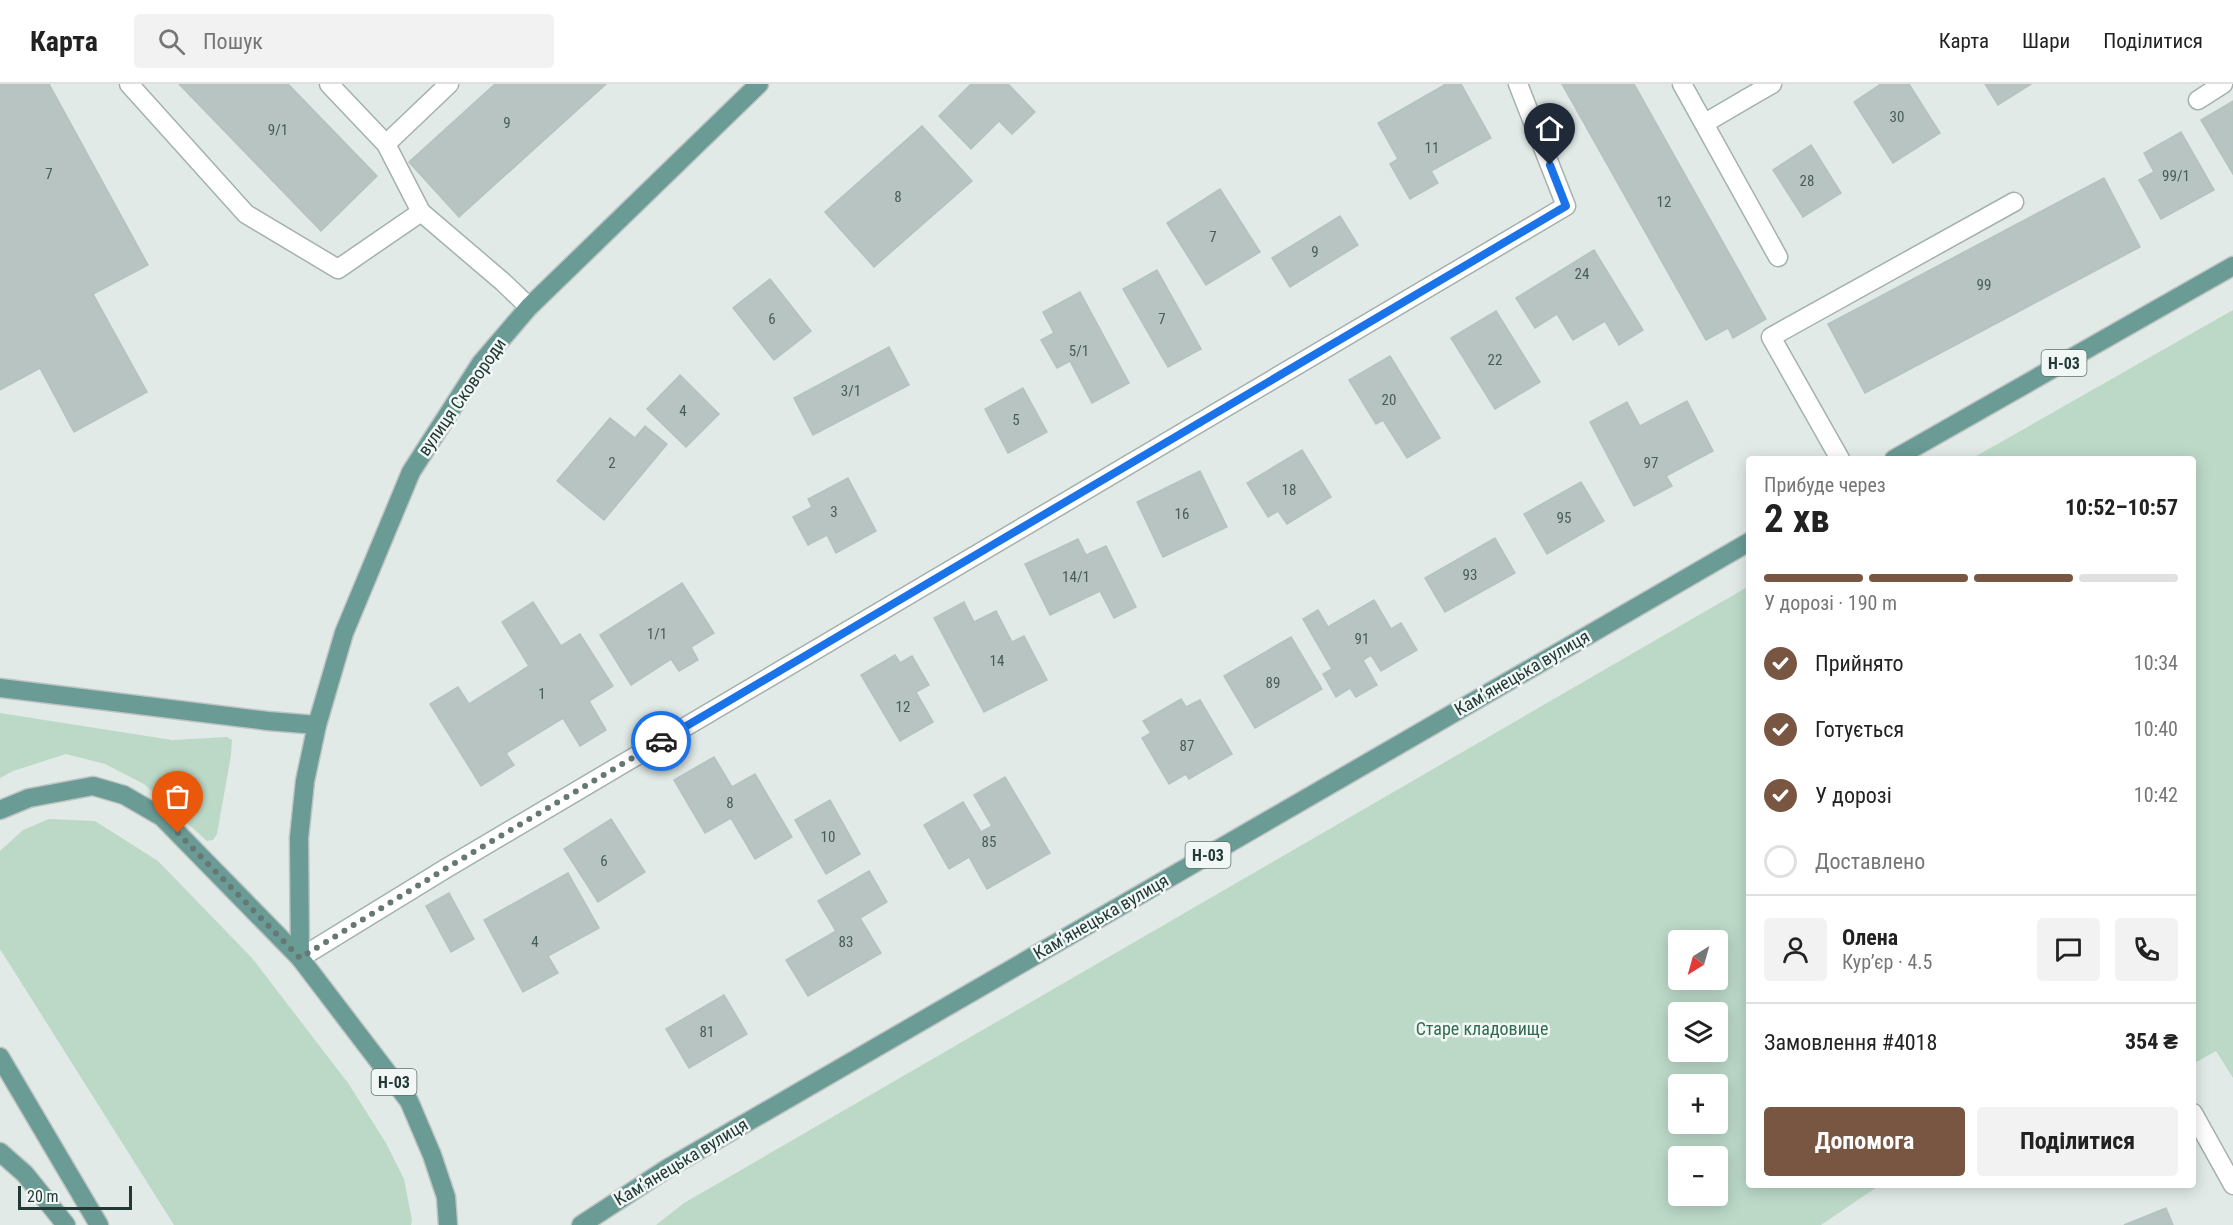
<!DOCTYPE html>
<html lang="uk">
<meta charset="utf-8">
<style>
body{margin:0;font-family:"Roboto Condensed",sans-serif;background:#f2f2f2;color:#222;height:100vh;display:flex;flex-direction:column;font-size:22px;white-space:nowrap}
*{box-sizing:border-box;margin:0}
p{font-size:20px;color:#767676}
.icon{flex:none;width:33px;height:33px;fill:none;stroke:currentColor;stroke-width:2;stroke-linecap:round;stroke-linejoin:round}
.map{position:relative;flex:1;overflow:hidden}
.drawer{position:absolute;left:1746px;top:372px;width:450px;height:732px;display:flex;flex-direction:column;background:#fff;border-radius:6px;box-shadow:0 3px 15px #0003}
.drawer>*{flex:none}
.needle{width:39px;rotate:217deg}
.fabs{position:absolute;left:1668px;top:846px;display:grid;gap:12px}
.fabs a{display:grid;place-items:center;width:60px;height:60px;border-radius:6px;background:#fff;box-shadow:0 3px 15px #0003;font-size:30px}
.scale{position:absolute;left:18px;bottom:15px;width:114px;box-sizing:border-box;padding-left:6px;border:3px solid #233936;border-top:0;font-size:16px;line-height:21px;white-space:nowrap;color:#233936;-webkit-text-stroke:4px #f1f7f5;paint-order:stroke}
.pin{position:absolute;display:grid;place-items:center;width:51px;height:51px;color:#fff;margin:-62px -26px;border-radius:50% 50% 50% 0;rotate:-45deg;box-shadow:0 0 6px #0007}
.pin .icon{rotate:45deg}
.courier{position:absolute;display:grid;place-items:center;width:60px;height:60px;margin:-30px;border:4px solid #1a73e8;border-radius:50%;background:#fff;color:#222;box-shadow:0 2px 8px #0007}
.head em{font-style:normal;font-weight:700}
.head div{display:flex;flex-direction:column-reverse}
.head{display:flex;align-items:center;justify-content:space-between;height:102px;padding:0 18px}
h1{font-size:39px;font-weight:700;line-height:45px}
.bar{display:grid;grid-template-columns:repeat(4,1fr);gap:9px 6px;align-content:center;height:72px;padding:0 18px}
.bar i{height:8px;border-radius:4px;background:#e0e0e0}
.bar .active{background:#795641}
.bar p{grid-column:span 4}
.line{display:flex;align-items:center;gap:15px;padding:0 18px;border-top:2px solid #e0e0e0}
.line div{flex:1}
.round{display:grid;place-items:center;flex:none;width:63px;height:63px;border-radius:6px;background:#f2f2f2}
ol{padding:0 18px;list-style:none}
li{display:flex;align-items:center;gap:18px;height:66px}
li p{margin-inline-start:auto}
li .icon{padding:6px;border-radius:50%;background:#795641;color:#fff;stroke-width:4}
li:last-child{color:#767676}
li i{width:33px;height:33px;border:3px solid #e0e0e0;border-radius:50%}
.primary-button{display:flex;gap:12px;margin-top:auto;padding:12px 18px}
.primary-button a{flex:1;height:69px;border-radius:6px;background:#795641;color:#fff;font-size:24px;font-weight:700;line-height:69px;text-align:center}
.primary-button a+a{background:#f2f2f2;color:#222}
header{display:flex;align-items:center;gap:36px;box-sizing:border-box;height:84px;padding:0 30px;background:#fff;border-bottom:2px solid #e0e0e0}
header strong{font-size:28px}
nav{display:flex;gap:33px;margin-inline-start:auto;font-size:21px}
.search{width:420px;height:54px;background:#f2f2f2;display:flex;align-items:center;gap:15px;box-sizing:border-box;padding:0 21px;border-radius:6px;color:#767676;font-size:22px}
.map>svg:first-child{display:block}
</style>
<header>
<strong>Карта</strong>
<div class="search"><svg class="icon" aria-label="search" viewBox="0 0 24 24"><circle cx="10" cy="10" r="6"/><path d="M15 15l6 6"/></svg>Пошук</div>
<nav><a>Карта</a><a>Шари</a><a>Поділитися</a></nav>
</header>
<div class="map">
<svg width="2233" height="1141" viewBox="0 0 2233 1141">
<rect width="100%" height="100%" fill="#e1eae7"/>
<!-- green -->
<g fill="#bcd9c8" fill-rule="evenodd">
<polygon points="2233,226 2233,994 2216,967 2193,980 2193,375 1971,375"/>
<path d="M1749 502V1101H1880L1821 1141H656L684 1119ZM1718 856V896H1678V856ZM1678 928H1718V968H1678ZM1718 1000V1040H1678V1000ZM1718 1072V1112H1678V1072Z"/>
<polygon points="0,629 172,656 227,653 232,656 231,671 217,750 213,756 207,757 144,700 105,680 66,670 13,687 0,694"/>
<polygon points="49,735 95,737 158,777 252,874 348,999 386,1059 404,1095 412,1136 411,1141 174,1141 0,865 0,767 23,746"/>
</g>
<!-- building -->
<g fill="#b7c4c1" stroke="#b4c3bf" stroke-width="1.5">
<polygon points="0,0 49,0 148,181 93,210 147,308 74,348 40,284 0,306"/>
<polygon points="179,0 288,0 377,92 321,147"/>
<polygon points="495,0 606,0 459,133 409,78"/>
<polygon points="971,0 1008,0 1035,28 1012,50 999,37 971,65 939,32"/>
<polygon points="1446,0 1461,0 1491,54 1431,87 1438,99 1410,115 1390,80 1398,75 1378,39"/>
<polygon points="1562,0 1634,0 1766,235 1733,254 1728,244 1706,256"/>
<polygon points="1881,0 1909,0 1940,49 1893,79 1854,18"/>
<polygon points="1985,0 2031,0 1998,21"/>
<polygon points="2233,17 2233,90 2201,36"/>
<polygon points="922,42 972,97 874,183 825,128"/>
<polygon points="2181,48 2214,106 2161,135 2139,96 2154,88 2144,69"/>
<polygon points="1811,61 1841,109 1803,133 1773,86"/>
<polygon points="2104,94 2140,163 1865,309 1828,240"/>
<polygon points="1220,105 1260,168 1206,201 1167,139"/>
<polygon points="1340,132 1358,161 1290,203 1272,174"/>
<polygon points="1594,166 1643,246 1619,261 1605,237 1573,256 1557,230 1535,244 1516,214"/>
<polygon points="1157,186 1201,265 1168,283 1123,205"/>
<polygon points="770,195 811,247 774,276 733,224"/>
<polygon points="1080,208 1129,299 1092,319 1070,277 1057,284 1041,256 1054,249 1043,228"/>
<polygon points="1496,227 1540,298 1495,325 1451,254"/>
<polygon points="889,263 909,301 813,351 794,314"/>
<polygon points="1390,272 1440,354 1407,374 1383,336 1376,340 1349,296"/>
<polygon points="680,291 719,330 686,363 647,325"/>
<polygon points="1023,304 1047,348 1008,369 985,325"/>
<polygon points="1687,317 1713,367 1666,392 1672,402 1634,422 1590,338 1627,318 1640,342"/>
<polygon points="610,334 635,354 645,342 667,360 604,436 557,397"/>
<polygon points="1302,366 1331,413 1287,440 1278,427 1268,433 1247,399"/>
<polygon points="1200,387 1227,443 1163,473 1137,418"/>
<polygon points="848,394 876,447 836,469 827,451 808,461 793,433 812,423 808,415"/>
<polygon points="1581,398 1604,437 1547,470 1524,430"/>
<polygon points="1495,454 1515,489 1445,528 1425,494"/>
<polygon points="1078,455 1086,471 1106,462 1136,523 1114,534 1100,507 1050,531 1025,480"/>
<polygon points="682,499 714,549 691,563 698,576 679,587 671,575 631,601 600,551"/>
<polygon points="1374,516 1391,545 1401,539 1417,566 1381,587 1371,571 1363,576 1377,601 1356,613 1350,604 1336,613 1323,590 1332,585 1303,535 1318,526 1328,543"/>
<polygon points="533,518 561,562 580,550 613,602 589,617 606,646 580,662 563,634 506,669 514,681 481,702 430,620 458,603 469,620 529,582 502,538"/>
<polygon points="964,518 974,538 996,527 1012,558 1024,552 1047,596 984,628 934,534"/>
<polygon points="1291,553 1322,605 1255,644 1224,592"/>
<polygon points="895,571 900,579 912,572 929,601 916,608 933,638 900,657 861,591"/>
<polygon points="1181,615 1186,623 1200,616 1232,670 1189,695 1186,690 1169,700 1142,654 1151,649 1143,637"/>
<polygon points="714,673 732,703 755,690 792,753 755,775 731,734 705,749 674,696"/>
<polygon points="1005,693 1050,769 987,805 969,773 949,785 924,741 963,718 981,748 992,742 974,711"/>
<polygon points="830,716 860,770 826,790 795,736"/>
<polygon points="611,735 645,788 598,818 564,765"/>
<polygon points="869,787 887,818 860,834 881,869 808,912 786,876 836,847 818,817"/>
<polygon points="568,789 599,844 548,872 558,889 523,908 484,836"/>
<polygon points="449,809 474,855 451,868 426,822"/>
<polygon points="724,911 747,950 689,984 666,945"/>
<polygon points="2166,1124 2173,1141 2124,1141"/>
</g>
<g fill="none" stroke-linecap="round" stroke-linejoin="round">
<defs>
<g id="lane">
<polyline points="129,0 246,130 338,185 421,128"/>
<polyline points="329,0 386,60 421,128 503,198 529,223"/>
<polyline points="1682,0 1778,173"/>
<polyline points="2198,16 2223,0"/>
<polyline points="1705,39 1746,15"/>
<polyline points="386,60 449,0"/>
<polyline points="1840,375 1771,253 2014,118"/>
<polyline points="2193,1029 2233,1101"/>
</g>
<g id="street">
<polyline points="1746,15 1772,0"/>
<polyline points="300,874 445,785 1566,122 1518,0"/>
</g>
<g id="primary">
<polyline points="1894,375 2233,182"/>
<polyline points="0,604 268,637 317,641"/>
<polyline points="0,726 29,714 93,702 124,711 162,733 300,874 409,1017 432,1071 446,1113 448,1141"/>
<polyline points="300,874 299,754 305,697 317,641 344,549 411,388 481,279 529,223 759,0"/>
<polyline points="0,973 99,1141"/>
<polyline points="0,1068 25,1090 66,1141"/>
<polyline points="581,1141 668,1084 1749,458"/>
</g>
</defs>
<!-- lane casing -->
<use href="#lane" stroke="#a4b1ae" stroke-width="21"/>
<!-- street casing -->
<use href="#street" stroke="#a4b1ae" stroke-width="21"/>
<!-- primary casing -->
<use href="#primary" stroke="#bdc4c3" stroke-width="21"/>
<!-- lane -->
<use href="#lane" stroke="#fff" stroke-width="18"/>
<!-- street -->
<use href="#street" stroke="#fff" stroke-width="18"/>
<!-- primary -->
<use href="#primary" stroke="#6a9b95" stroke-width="18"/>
</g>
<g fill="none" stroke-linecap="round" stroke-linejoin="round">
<!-- done -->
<polyline stroke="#667774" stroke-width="6" stroke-dasharray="0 10.8" points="178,749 300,874 445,785 661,657"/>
<!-- route -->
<polyline stroke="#1a73e8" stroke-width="8" points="661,657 1566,122 1550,81"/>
</g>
<g text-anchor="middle" stroke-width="5" stroke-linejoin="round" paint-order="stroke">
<!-- number labels -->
<g font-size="15" fill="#485c59">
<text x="1897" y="38">30</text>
<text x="507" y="44">9</text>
<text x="278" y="51">9/1</text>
<text x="1432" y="69">11</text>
<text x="49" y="95">7</text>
<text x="2176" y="97">99/1</text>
<text x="1807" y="102">28</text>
<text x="898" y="118">8</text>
<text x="1664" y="123">12</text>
<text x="1213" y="158">7</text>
<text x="1315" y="173">9</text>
<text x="1582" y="195">24</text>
<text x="1984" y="206">99</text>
<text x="772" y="240">6</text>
<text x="1162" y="240">7</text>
<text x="1079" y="272">5/1</text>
<text x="1495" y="281">22</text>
<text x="851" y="312">3/1</text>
<text x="1389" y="321">20</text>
<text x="683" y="332">4</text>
<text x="1016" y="341">5</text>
<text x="612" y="384">2</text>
<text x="1651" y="384">97</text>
<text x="1289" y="411">18</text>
<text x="834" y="433">3</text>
<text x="1182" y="435">16</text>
<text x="1564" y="439">95</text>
<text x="1470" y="496">93</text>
<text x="1076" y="498">14/1</text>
<text x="657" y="555">1/1</text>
<text x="1362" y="560">91</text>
<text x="997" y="582">14</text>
<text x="1273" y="604">89</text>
<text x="542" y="615">1</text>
<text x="903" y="628">12</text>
<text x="1187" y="667">87</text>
<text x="730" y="724">8</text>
<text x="828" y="758">10</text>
<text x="989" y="763">85</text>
<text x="604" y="782">6</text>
<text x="535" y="863">4</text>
<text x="846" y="863">83</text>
<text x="707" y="953">81</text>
</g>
<!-- shield labels -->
<g fill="#f1f7f5" stroke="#61726f" stroke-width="1.5">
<rect x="2041.5" y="266" width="45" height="26" rx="4.5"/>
<rect x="1185.5" y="758" width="45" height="26" rx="4.5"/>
<rect x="371.5" y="985" width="45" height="26" rx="4.5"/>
</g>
<g font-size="16" font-weight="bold" fill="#233936">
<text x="2064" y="285">Н-03</text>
<text x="1208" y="777">Н-03</text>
<text x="394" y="1004">Н-03</text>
</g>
<!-- street labels -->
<g font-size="18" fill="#233936" stroke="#f1f7f5">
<text transform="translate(462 313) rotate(-55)" y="6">вулиця Сковороди</text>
<text transform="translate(1522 589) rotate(-30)" y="6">Камʼянецька вулиця</text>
<text transform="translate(1101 833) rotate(-30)" y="6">Камʼянецька вулиця</text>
<text transform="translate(681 1078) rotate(-31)" y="6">Камʼянецька вулиця</text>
</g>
<!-- park labels -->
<g font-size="18" fill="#326b50" stroke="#f1f7f5">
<text x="1482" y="951">Старе кладовище</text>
</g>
</g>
</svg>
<div class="fabs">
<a><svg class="needle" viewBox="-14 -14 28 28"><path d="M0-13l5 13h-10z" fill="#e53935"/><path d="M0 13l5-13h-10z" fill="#767676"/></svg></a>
<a><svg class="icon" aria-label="layers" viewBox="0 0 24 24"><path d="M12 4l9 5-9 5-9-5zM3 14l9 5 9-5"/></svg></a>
<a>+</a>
<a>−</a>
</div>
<div class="scale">20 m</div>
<div class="pin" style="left:178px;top:749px;background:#ea580c"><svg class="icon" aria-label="bag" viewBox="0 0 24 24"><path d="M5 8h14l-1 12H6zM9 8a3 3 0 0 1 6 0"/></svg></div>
<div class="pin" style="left:1550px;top:81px;background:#1f2937"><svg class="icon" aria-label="home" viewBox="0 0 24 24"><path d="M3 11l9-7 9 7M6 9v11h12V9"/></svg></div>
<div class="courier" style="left:661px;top:657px"><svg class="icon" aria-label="car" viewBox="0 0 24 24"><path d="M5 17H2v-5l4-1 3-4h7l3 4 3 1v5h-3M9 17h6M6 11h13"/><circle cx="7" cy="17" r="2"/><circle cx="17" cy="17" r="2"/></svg></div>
<section class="drawer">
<div class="head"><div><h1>2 хв</h1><p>Прибуде через</p></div><em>10:52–10:57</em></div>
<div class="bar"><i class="active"></i><i class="active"></i><i class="active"></i><i></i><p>У дорозі · 190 m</p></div>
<ol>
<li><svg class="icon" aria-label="check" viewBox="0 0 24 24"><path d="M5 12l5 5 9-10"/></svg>Прийнято<p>10:34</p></li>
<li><svg class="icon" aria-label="check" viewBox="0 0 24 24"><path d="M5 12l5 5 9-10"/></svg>Готується<p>10:40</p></li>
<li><svg class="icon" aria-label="check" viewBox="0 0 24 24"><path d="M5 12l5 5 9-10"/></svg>У дорозі<p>10:42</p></li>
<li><i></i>Доставлено</li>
</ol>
<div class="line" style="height:108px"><a class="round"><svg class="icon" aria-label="person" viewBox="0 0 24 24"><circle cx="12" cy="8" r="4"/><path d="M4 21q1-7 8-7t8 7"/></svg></a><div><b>Олена</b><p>Кур’єр · 4.5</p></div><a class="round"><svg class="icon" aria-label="chat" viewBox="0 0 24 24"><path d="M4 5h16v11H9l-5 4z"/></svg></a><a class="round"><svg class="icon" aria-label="phone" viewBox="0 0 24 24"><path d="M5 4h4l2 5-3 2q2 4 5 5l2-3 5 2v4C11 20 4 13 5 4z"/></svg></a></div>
<div class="line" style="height:78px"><div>Замовлення #4018</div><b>354 ₴</b></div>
<div class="primary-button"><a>Допомога</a><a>Поділитися</a></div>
</section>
</div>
